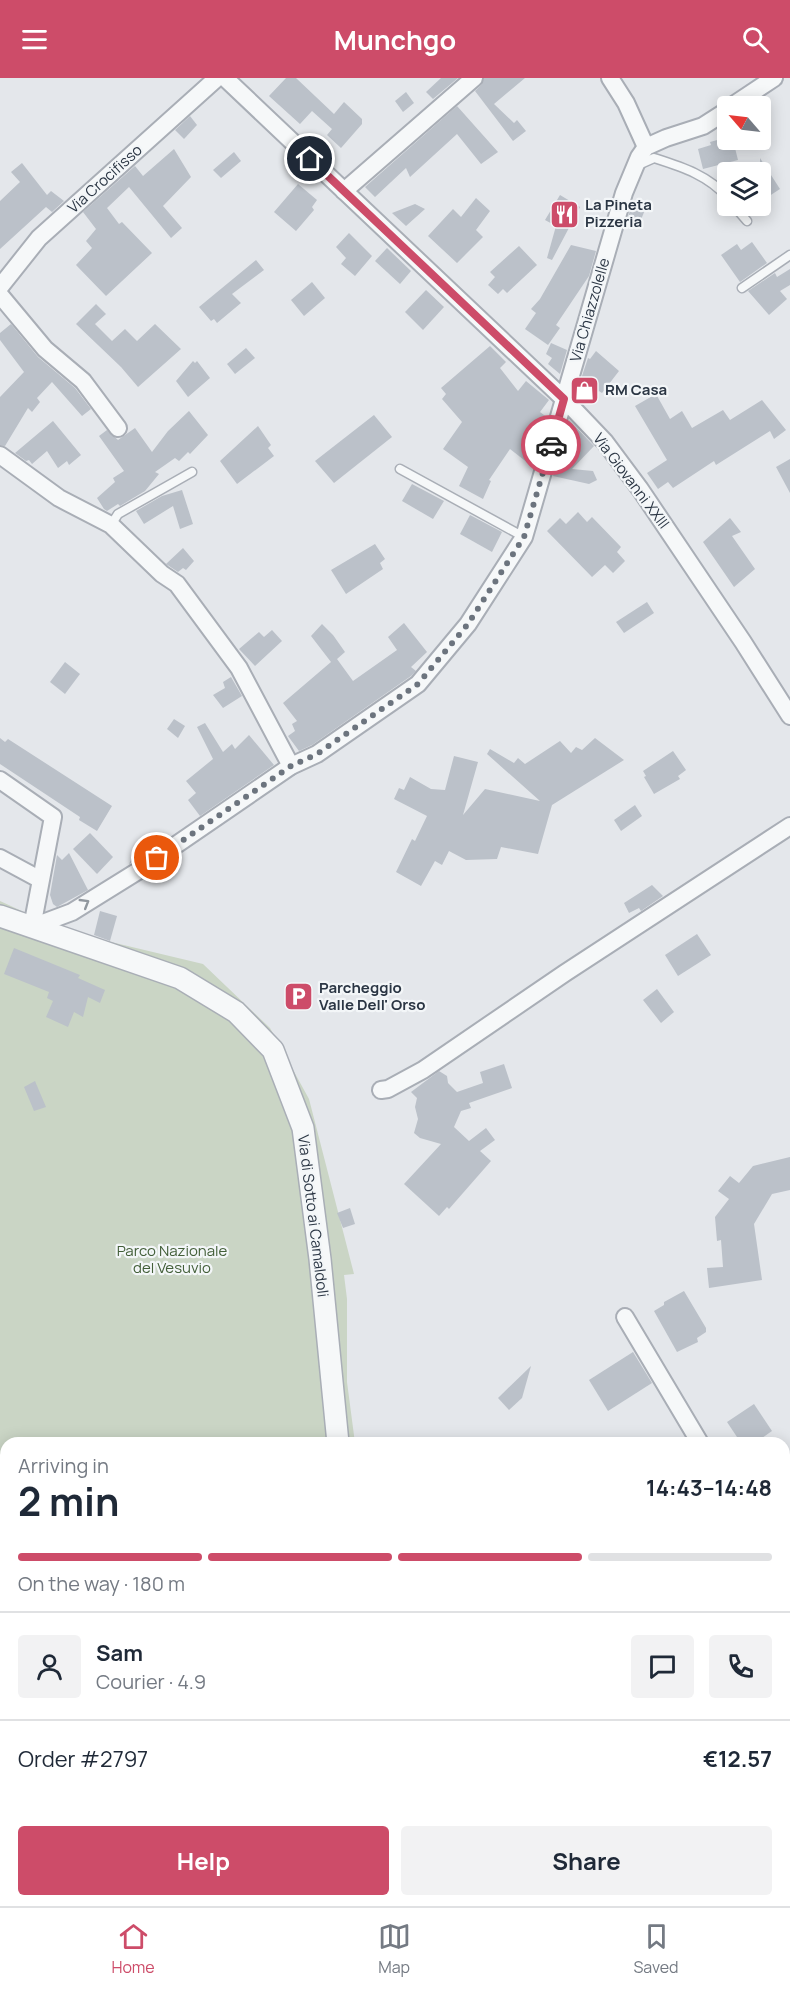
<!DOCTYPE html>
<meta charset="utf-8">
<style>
body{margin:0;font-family:Manrope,sans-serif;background:#f2f2f3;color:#1f2937;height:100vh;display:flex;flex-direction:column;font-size:22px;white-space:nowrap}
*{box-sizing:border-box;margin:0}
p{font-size:20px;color:#747a83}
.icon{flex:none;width:33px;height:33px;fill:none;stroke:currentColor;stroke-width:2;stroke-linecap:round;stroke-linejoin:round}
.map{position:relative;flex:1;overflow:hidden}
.details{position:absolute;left:0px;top:1359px;width:790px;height:470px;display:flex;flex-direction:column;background:#fff;border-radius:18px 18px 0 0;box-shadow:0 3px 15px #0003}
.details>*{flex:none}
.needle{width:39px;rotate:298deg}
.buttons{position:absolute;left:717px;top:18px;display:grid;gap:12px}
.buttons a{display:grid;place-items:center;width:54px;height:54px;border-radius:6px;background:#fff;box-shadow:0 3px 15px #0003;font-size:30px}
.pin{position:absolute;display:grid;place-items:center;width:51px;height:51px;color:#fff;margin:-26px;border:3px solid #fff;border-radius:50%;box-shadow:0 2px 6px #0007}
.courier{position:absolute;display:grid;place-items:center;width:60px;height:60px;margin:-30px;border:4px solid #cd4c69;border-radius:50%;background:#fff;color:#222;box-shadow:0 2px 8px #0007}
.summary em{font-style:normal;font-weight:700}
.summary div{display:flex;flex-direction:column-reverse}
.summary{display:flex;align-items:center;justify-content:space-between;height:102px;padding:0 18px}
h1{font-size:39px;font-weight:700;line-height:45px}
.bar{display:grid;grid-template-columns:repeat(4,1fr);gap:9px 6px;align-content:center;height:72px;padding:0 18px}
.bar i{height:8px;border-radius:4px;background:#e0e1e3}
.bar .selected{background:#cd4c69}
.bar p{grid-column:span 4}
.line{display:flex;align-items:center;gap:15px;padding:0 18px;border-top:2px solid #e0e1e3}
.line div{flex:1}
.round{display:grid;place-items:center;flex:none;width:63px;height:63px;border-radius:6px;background:#f2f2f3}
.action{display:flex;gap:12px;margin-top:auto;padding:12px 18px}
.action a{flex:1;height:69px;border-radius:6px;background:#cd4c69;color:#fff;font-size:24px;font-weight:700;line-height:69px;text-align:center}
.action a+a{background:#f2f2f3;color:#1f2937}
header{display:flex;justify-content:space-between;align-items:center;height:78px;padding:0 18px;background:#cd4c69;color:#fff;font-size:27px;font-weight:700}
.menu{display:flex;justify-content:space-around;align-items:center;height:84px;border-top:2px solid #e0e1e3;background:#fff;font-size:16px;color:#747a83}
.menu a{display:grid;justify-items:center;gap:3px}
.menu .selected{color:#cd4c69}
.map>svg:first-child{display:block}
</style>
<header><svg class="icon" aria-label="menu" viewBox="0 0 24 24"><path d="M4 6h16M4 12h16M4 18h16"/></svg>Munchgo<svg class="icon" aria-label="search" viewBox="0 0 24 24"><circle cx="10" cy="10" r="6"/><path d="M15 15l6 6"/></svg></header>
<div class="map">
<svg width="790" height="1828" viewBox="0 0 790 1828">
<rect width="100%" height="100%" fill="#e4e7eb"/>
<!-- green -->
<polygon fill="#cad5c5" points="0,823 65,853 203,886 270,950 309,1021 354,1196 344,1197 347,1221 347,1304 355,1365 6,1365 6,1822 134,1823 129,1828 0,1828"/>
<!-- building -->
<g fill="#bbc1c9">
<polygon points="286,0 296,0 334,36 344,24 362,41 362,46 341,70 327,57 332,51 312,33 300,46 269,18"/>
<polygon points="441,0 458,0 433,21 426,14"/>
<polygon points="484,0 525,0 494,26 514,45 517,42 526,53 513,63 475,13 481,7"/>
<polygon points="406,14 414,25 403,34 395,23"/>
<polygon points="457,28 498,74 481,86 457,56 410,99 406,90 375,119 365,109"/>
<polygon points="190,38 197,47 184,61 175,52"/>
<polygon points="728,59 728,62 733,62 738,82 703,91 698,71 711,67 710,64"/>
<polygon points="174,71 191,99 163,128 182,150 171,160 129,109 107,130 119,146 122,144 152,175 106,218 76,187 92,170 86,163 96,151 83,134 135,88 143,98"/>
<polygon points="234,74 241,83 221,100 213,92"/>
<polygon points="760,80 780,111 760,124"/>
<polygon points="22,85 47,117 51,113 64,123 52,134 46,129 0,171 0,123 20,104 11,94"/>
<polygon points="298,106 317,122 312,129 314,132 296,153 274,134"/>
<polygon points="560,117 580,129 552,182 547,180 556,148 545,142"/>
<polygon points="476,120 490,133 476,152 483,159 457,185 428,158 453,131 461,139"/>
<polygon points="633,122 647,127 640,144 628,139"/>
<polygon points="415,126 425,131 406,148 392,135"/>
<polygon points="349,155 372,178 355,198 341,186 346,180 336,169"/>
<polygon points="752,164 767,185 740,204 721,177 737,166 741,172"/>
<polygon points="571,167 596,173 589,198 556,247 560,250 548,267 525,251 536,235 531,231 540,221"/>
<polygon points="519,168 537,187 507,215 503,211 498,216 488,207 495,199 490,194"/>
<polygon points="387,170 411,193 400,206 375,183"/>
<polygon points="256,182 264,192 232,216 241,225 217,245 214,241 211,243 199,229"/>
<polygon points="790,191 790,207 780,213 787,221 769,237 748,213 775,195 777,199"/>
<polygon points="312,204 325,220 304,238 291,222"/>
<polygon points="426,212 444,229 423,252 405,234"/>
<polygon points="96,226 106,236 95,246 112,263 125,251 137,263 155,246 181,271 138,309 121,289 76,246"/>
<polygon points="11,246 38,279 75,310 91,331 82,338 52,304 37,320 40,324 32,334 28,330 5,368 0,367 0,319 24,294 0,262 0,255"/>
<polygon points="551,265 567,272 560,296 548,286 552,280 546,276"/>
<polygon points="490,268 506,284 500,290 518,313 526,303 549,322 540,334 548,340 533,389 510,371 489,402 491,403 483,421 459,408 468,389 443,371 462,344 442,321 446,316 441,310"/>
<polygon points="246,270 255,280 235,296 227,286"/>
<polygon points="596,273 619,293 602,315 599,313 588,325 576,316 588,280 590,281"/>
<polygon points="193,283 195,285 197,283 210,300 188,319 176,303"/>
<polygon points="656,316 670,341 682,333 692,350 723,332 730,342 762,322 786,352 774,361 770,353 716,387 714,383 673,410 668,404 658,411 647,395 667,382 635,328"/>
<polygon points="189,333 208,357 190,376 188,374 179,383 175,380 155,394 159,396 145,413 120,428 118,426 107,433 104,431 97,420 115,404 113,400 124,393 99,358 107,352 118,362 135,350 152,374 168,353"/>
<polygon points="374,337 392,359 334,405 315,383"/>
<polygon points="569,342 594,368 572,391 593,393 597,402 589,406 553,398 555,390 557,390"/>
<polygon points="53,343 81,377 69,387 67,383 58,390 47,373 32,386 29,382 26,383 15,375"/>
<polygon points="258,348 271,367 268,370 274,378 237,406 220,383"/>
<polygon points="790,381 790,415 776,389"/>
<polygon points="412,406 444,423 433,441 402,423"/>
<polygon points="182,412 193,446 180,451 173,428 144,446 136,433 162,418"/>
<polygon points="578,434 587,444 592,439 621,469 617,474 625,483 613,495 605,487 592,499 547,453 560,440 566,446"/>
<polygon points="470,437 502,454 492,474 460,456"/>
<polygon points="730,440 741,454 732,458 755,491 734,509 703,464"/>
<polygon points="375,466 385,481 380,485 383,491 346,516 331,492"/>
<polygon points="183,470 194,483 186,492 183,490 178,494 166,486"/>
<polygon points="647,524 654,535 624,555 616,544"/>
<polygon points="404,545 427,574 411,589 416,593 411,598 312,667 299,673 288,658 295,653 292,646 297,643 283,625 331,584 311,558 322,546 333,557 345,574 337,581 353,603 397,572 388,559"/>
<polygon points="272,552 282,563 255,588 239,571 259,554 264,559"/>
<polygon points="65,584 80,596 65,616 50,604"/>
<polygon points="231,599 242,618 223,630 213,617 225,610 223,604"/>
<polygon points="174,641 185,648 178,660 167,651"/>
<polygon points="205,645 223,674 232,666 235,671 249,657 274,687 200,738 188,722 196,715 186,703 213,681 197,649"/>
<polygon points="0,660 5,664 8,661 112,728 97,753 79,742 80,739 0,686"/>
<polygon points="595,660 624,682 552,727 538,776 501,769 497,781 466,782 449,773 442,787 435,783 421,808 396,794 412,761 415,763 427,738 394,721 399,710 404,712 410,699 431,711 445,712 454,678 478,684 463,737 485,711 540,723 487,676 490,671 514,685 518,680 525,686 560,663 571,675 576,669 582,672"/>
<polygon points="673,673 686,692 678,698 680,701 654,716 644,699 646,698 643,693"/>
<polygon points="635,727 642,738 621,753 614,742"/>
<polygon points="90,755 113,779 97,796 73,771"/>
<polygon points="154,762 158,767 129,786 134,776"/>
<polygon points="69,775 88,812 57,829 53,826 50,817 57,777 62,782"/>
<polygon points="652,807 663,818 641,833 639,830 629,835 624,825"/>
<polygon points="100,833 117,838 110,863 94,857"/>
<polygon points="697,856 711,877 678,898 665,877"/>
<polygon points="14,870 80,897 78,900 105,912 100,925 88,919 83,939 74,934 68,949 46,939 53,923 47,920 49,914 4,896"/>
<polygon points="657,911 674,934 661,945 643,922"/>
<polygon points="504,986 512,1010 469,1025 471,1030 461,1033 454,1049 469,1063 486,1050 495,1062 480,1073 491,1083 449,1131 447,1129 439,1138 404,1106 441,1066 420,1060 414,1055 418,1041 415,1029 417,1020 411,1014 439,993 447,998 448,1005 457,1014 483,1005 480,994"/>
<polygon points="35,1003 46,1029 34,1033 24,1009"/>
<polygon points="790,1079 790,1112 772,1116 754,1146 762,1202 709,1210 707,1190 723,1189 721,1162 717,1163 715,1139 729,1121 718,1113 730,1098 739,1105 753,1088"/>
<polygon points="350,1130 355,1146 343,1150 337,1135"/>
<polygon points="684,1213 706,1250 706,1254 697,1260 698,1264 677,1274 654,1233 664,1227 664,1224"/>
<polygon points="633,1274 652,1305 608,1333 589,1302"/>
<polygon points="531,1288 522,1320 509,1332 498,1320"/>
<polygon points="754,1326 772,1353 755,1365 741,1365 727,1344"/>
</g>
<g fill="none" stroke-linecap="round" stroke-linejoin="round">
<defs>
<g id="service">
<path d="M636 88 654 80C682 89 708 97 728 120"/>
<polyline points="734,128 747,143"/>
<polyline points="742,210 790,177"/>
<polyline points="400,391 524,459"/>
<polyline points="111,447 118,436 192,394"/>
</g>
<g id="minor">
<polyline points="225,0 564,321 605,364 640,411 743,564 790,638"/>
<polyline points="610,0 626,25 646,69"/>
<polyline points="732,28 774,0"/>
<polyline points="344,113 474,0"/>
<polyline points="0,209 39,160 217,0"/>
<polyline points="0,217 45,271 83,303 118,350"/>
<polyline points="0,377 59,420 111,447 162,496 177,506 239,590 291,688"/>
<polyline points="0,702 53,739 32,849 72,834 138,793 291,688 317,676 418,606 468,546 524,459 624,115 639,79 646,69 666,60 703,48 728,32"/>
<polyline points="0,780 39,801"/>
<polyline points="381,1012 388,1011 423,992 565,895 790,748"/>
<polyline points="625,1239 700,1365"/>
<polyline points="784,1389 790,1393"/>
<polyline points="435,1828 441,1822"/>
</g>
<g id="tertiary">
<polyline points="0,838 180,900 236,934 273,972 303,1050 320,1181 338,1365"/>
<polyline points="107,1828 111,1822"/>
</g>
</defs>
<!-- service casing -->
<use href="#service" stroke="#a9aeb6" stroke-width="11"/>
<!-- minor casing -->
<use href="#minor" stroke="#a9aeb6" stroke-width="20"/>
<!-- tertiary casing -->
<use href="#tertiary" stroke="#a9aeb6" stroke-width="24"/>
<!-- service -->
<use href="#service" stroke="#f6f8f9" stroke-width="8"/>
<!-- minor -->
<use href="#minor" stroke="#f6f8f9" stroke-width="16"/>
<!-- tertiary -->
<use href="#tertiary" stroke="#f6f8f9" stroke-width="21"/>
</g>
<!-- one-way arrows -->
<defs><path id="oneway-chevron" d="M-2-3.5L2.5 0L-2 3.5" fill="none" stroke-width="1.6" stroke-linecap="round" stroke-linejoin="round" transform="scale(1.5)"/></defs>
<use stroke="#90979e" href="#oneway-chevron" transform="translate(85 825) rotate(-31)"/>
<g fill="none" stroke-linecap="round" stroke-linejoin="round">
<!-- done -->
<polyline stroke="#6c747e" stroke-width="6" stroke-dasharray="0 10.8" points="157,780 291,688 317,676 418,606 468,546 524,459 551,367"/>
<!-- route -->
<polyline stroke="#cd4c69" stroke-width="8" points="310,81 564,321 551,367"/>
</g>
<!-- icons -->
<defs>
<symbol id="restaurant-square" viewBox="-11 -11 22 22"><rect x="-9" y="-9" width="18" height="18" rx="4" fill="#cd4c69" stroke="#f3f6f8"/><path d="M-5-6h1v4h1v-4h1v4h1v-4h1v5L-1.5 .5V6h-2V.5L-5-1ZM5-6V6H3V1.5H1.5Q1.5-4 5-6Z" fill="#fff"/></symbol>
<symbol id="shop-square" viewBox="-11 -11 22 22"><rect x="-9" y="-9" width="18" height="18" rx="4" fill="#cd4c69" stroke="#f3f6f8"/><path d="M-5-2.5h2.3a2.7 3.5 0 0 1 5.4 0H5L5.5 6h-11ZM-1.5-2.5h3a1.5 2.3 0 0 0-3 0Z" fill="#fff"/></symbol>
<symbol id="parking-square" viewBox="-11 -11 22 22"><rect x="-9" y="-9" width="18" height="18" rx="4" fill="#cd4c69" stroke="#f3f6f8"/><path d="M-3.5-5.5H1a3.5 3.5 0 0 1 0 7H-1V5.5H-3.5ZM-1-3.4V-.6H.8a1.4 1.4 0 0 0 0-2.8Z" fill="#fff"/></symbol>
</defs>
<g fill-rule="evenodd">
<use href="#restaurant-square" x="548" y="120" width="33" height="33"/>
<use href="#shop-square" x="568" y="296" width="33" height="33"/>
<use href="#parking-square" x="282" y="902" width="33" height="33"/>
</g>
<g text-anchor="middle" stroke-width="4.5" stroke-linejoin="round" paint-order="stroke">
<!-- street labels -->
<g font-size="15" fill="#2b3644" stroke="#f3f6f8">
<text transform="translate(105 101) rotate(-42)" y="5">Via Crocifisso</text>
<text transform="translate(590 232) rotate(-74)" y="5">Via Chiazzolelle</text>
<text transform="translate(631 403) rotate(53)" y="5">Via Giovanni XXIII</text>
<text transform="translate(313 1138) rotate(83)" y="5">Via di Sotto ai Camaldoli</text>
</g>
<!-- poi labels -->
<g font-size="15" font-weight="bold" fill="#2b3644" stroke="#f3f6f8" text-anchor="start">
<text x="585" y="132">La Pineta<tspan x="585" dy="17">Pizzeria</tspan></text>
<text x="605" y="317">RM Casa</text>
<text x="319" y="915">Parcheggio<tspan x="319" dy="17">Valle Dell' Orso</tspan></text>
</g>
<!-- park labels -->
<g font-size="15" fill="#435f39" stroke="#f3f6f8">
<text x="172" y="1178">Parco Nazionale<tspan x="172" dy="17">del Vesuvio</tspan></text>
</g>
</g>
</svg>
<div class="buttons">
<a><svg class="needle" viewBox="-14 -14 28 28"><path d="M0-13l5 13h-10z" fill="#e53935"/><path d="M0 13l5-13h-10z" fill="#747a83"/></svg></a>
<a><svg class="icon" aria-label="layers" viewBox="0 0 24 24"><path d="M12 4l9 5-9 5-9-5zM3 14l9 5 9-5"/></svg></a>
</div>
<div class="pin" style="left:157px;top:780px;background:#ea580c"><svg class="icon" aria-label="bag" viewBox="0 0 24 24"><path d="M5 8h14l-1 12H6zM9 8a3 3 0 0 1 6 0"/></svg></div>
<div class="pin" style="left:310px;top:81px;background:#1f2937"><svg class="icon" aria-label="home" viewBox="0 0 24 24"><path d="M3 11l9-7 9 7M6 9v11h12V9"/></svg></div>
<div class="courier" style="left:551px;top:367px"><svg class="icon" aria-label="car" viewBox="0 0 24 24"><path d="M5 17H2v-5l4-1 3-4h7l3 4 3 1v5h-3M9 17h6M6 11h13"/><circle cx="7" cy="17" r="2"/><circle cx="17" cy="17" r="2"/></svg></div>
<section class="details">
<div class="summary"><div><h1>2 min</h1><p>Arriving in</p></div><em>14:43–14:48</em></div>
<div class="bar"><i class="selected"></i><i class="selected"></i><i class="selected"></i><i></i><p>On the way · 180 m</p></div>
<div class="line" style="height:108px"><a class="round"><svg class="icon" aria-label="person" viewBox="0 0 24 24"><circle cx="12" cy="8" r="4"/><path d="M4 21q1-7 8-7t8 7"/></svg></a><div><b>Sam</b><p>Courier · 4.9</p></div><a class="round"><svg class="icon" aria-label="chat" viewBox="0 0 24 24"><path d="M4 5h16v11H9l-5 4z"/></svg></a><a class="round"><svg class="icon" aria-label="phone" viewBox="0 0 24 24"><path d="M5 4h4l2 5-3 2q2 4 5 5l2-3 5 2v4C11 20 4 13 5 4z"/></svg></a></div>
<div class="line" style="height:78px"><div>Order #2797</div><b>€12.57</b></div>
<div class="action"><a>Help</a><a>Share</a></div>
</section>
</div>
<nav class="menu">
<a class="selected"><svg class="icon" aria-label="home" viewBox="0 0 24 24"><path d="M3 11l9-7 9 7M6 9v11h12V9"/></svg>Home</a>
<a><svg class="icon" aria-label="map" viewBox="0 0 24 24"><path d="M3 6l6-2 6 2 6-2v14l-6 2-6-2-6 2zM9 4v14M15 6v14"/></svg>Map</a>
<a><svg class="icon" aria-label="saved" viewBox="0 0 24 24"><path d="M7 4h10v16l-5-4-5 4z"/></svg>Saved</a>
</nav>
